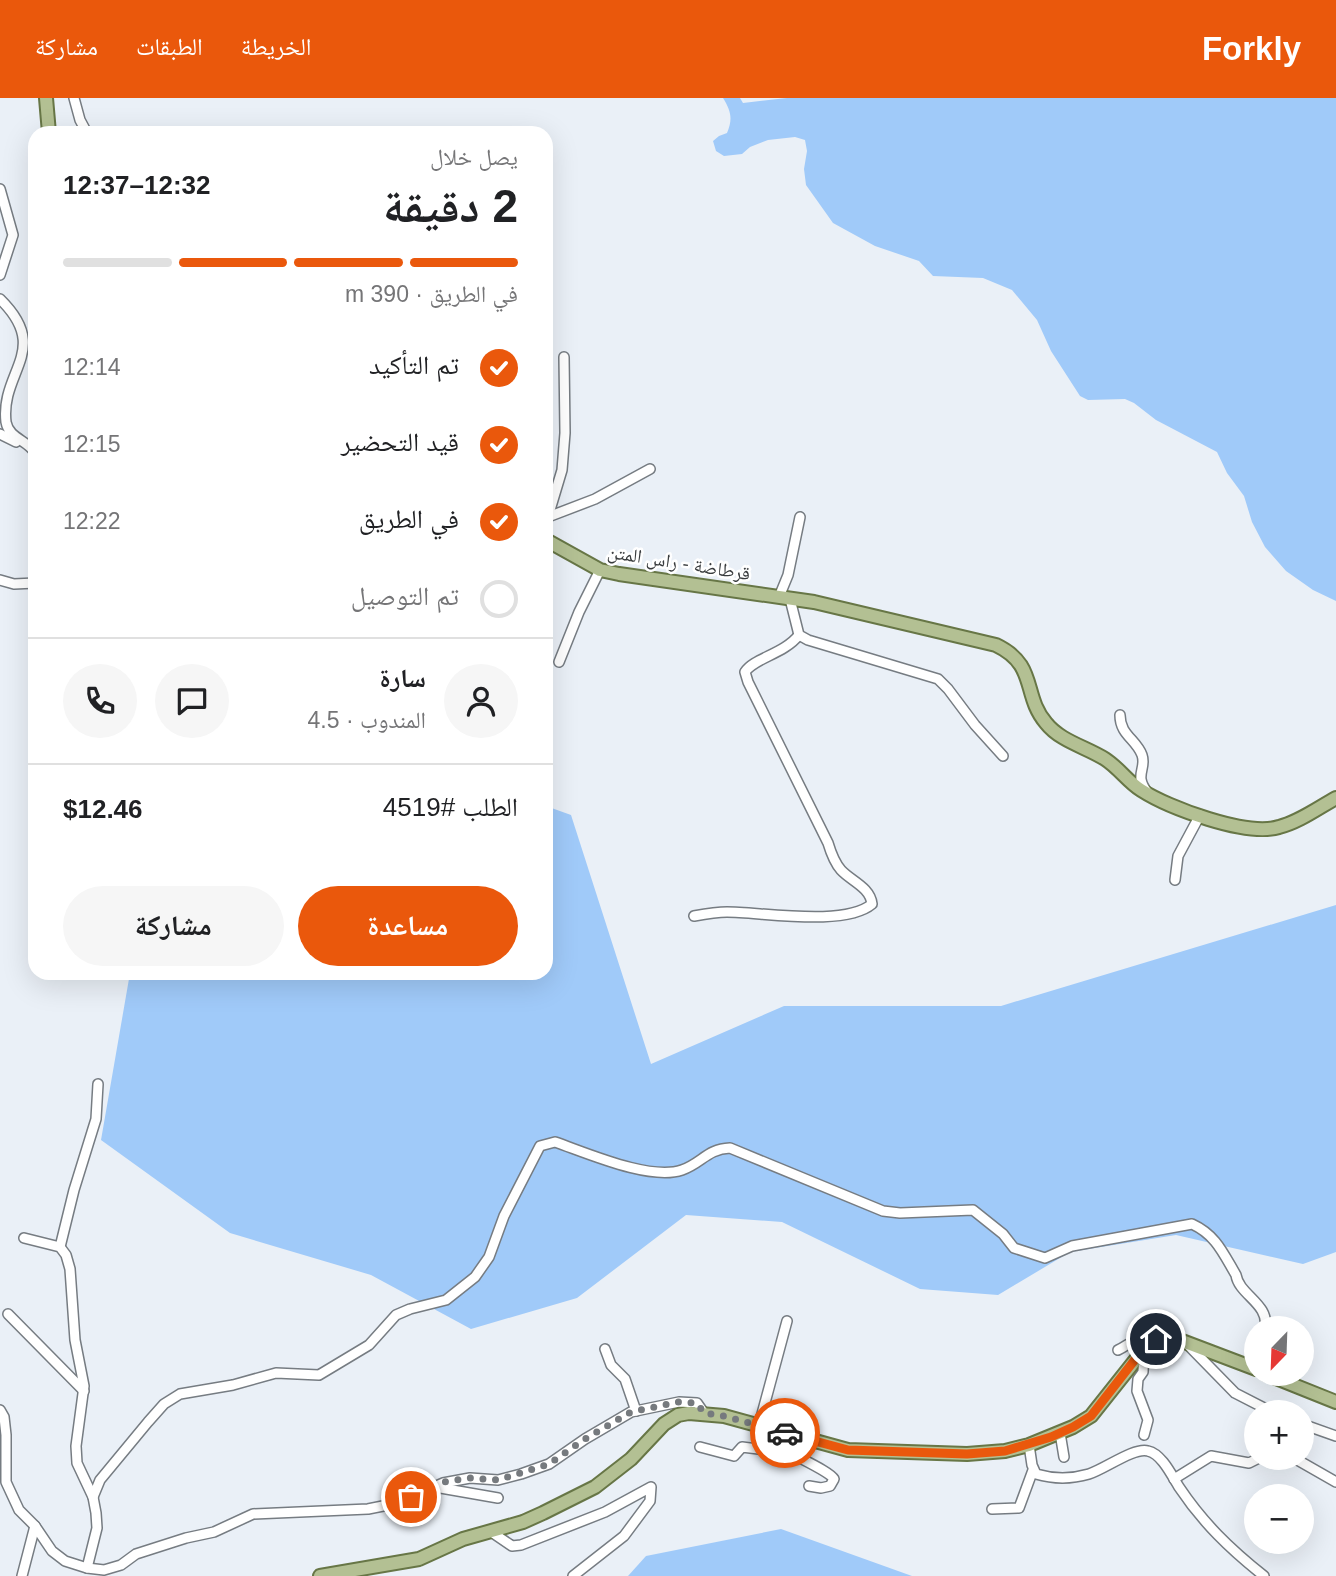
<!DOCTYPE html>
<html lang="ar">
<meta charset="utf-8">
<style>
body{margin:0;font-family:Arial,"Noto Naskh Arabic",sans-serif;background:#f6f6f6;color:#202124;direction:rtl;height:100vh;display:flex;flex-direction:column;font-size:26px;white-space:nowrap}
*{box-sizing:border-box;margin:0}
p{font-size:23px;color:#757577}
.icon{flex:none;width:38px;height:38px;fill:none;stroke:currentColor;stroke-width:2;stroke-linecap:round;stroke-linejoin:round}
.map{position:relative;flex:1;overflow:hidden;direction:ltr}
.panel{position:absolute;left:28px;top:28px;width:525px;height:854px;display:flex;flex-direction:column;background:#fff;border-radius:21px;box-shadow:0 7px 28px #0002;direction:rtl}
.panel>*{flex:none}
.needle{width:46px;rotate:203deg}
.buttons{position:absolute;left:1244px;top:1218px;display:grid;gap:14px}
.buttons a{display:grid;place-items:center;width:70px;height:70px;border-radius:50%;background:#fff;box-shadow:0 7px 28px #0002;font-size:35px}
.pin{position:absolute;display:grid;place-items:center;width:60px;height:60px;color:#fff;margin:-30px;border:4px solid #fff;border-radius:50%;box-shadow:0 2px 7px #0007}
.courier{position:absolute;display:grid;place-items:center;width:70px;height:70px;margin:-35px;border:5px solid #ea580c;border-radius:50%;background:#fff;color:#222;box-shadow:0 2px 9px #0007}
.head em{font-style:normal;font-weight:700}
.head div{display:flex;flex-direction:column-reverse}
.head{display:flex;align-items:center;justify-content:space-between;height:119px;padding:0 35px}
h1{font-size:46px;font-weight:700;line-height:52px}
.bar{display:grid;grid-template-columns:repeat(4,1fr);gap:10px 7px;align-content:center;height:84px;padding:0 35px}
.bar i{height:9px;border-radius:5px;background:#e0e0e0}
.bar .active{background:#ea580c}
.bar p{grid-column:span 4}
.line{display:flex;align-items:center;gap:18px;padding:0 35px;border-top:2px solid #e0e0e0}
.line div{flex:1}
.round{display:grid;place-items:center;flex:none;width:74px;height:74px;border-radius:37px;background:#f6f6f6}
ol{padding:0 35px;list-style:none}
li{display:flex;align-items:center;gap:21px;height:77px}
li p{margin-inline-start:auto}
li .icon{padding:7px;border-radius:50%;background:#ea580c;color:#fff;stroke-width:4}
li:last-child{color:#757577}
li i{width:38px;height:38px;border:4px solid #e0e0e0;border-radius:50%}
.action{display:flex;gap:14px;margin-top:auto;padding:14px 35px}
.action a{flex:1;height:80px;border-radius:42px;background:#ea580c;color:#fff;font-size:28px;font-weight:700;line-height:80px;text-align:center}
.action a+a{background:#f6f6f6;color:#202124}
header{display:flex;align-items:center;gap:42px;box-sizing:border-box;height:98px;padding:0 35px;background:#ea580c;color:#fff}
header strong{font-size:33px}
nav{display:flex;gap:38px;margin-inline-start:auto;font-size:24px}
.map>svg:first-child{display:block}
</style>
<header>
<strong>Forkly</strong>
<nav><a>الخريطة</a><a>الطبقات</a><a>مشاركة</a></nav>
</header>
<div class="map">
<svg width="1336" height="1478" viewBox="0 0 1336 1478">
<rect width="100%" height="100%" fill="#eaf0f7"/>
<!-- green -->
<g fill="#a0caf9">
<path d="M723 0H740L743 5 787 0H1336V503L1313 492 1286 473 1265 449 1252 424 1244 398 1227 375 1217 354 1156 322 1134 305 1125 301 1088 302 1080 298 1051 253 1037 222 1012 192 983 180 933 178 919 163 875 148 833 125 806 87 804 71 807 53 805 42 795 39 768 42 750 49 742 56 724 58 716 53 713 43 719 38 727 35C733 21 731 13 723 0Z"/>
<polygon points="546,708 571,717 651,966 784,908 1001,908 1336,807 1336,1154 1303,1166 1176,1137 1070,1154 998,1197 920,1191 782,1124 686,1117 577,1200 471,1231 371,1177 230,1135 101,1042 130,875 546,875"/>
<polygon points="781,1431 912,1478 628,1478 646,1458"/>
</g>
<g fill="none" stroke-linecap="round" stroke-linejoin="round">
<defs>
<g id="minor">
<polyline points="74,0 80,22 87,35"/>
<polyline points="0,91 13,137 0,177"/>
<path d="M0 201C52 252 0 273 6 324 9 341 28 342 35 355"/>
<polyline points="0,336 16,344"/>
<polyline points="550,412 562,372 565,335 564,259"/>
<polyline points="548,419 595,401 650,371"/>
<polyline points="0,482 14,486 35,485"/>
<polyline points="779,499 788,477 800,419"/>
<polyline points="790,501 799,537 808,542 938,581 948,591 975,627 1003,658"/>
<polyline points="559,564 579,514 600,472"/>
<path d="M1120 617C1120 637 1136 641 1142 657 1147 671 1133 677 1148 695"/>
<polyline points="1175,782 1178,758 1200,717"/>
<path d="M694 818C705 816 716 814 727 814 761 814 845 829 872 806 870 789 851 783 841 772 834 764 831 755 828 745L748 584 745 574C754 560 784 556 799 537"/>
<polyline points="24,1140 60,1149 66,1157 70,1171 75,1242 84,1288 76,1348 77,1365 93,1399 96,1415 97,1430 87,1470"/>
<polyline points="60,1149 74,1092 96,1021 98,986"/>
<polyline points="8,1216 84,1293"/>
<polyline points="1189,1248 1235,1295 1272,1314"/>
<polyline points="605,1251 611,1267 625,1281 636,1313"/>
<path d="M1118 1252C1131 1246 1135 1237 1149 1246"/>
<polyline points="1144,1252 1143,1274 1138,1281 1137,1293 1148,1322 1144,1337"/>
<polyline points="0,1312 4,1319 6,1337 6,1384 19,1412 35,1428 52,1453 65,1463 87,1470 104,1472 121,1467 136,1456 186,1440 214,1434 253,1416 368,1411 398,1405 443,1385 470,1380 498,1382 521,1376 549,1366 585,1341 631,1314 679,1304 697,1305 704,1315"/>
<polyline points="1302,1326 1336,1338"/>
<polyline points="759,1327 787,1223"/>
<polyline points="1060,1335 1064,1359"/>
<path d="M798 1339 791 1355C801 1361 830 1374 834 1381L830 1388 821 1390 809 1388"/>
<path d="M1029 1347 1032 1367 1036 1376C1053 1381 1072 1381 1089 1376 1105 1371 1134 1349 1148 1353 1162 1356 1172 1378 1179 1389 1203 1425 1230 1451 1264 1478"/>
<polyline points="700,1349 734,1358 742,1349 791,1355"/>
<polyline points="1294,1360 1336,1384"/>
<polyline points="1174,1381 1211,1358 1249,1365 1259,1360"/>
<polyline points="435,1389 498,1400"/>
<path d="M93 1399 100 1382 148 1324 164 1306 180 1296 233 1287 276 1275 319 1277 369 1247 396 1217 410 1211 446 1202 475 1179 489 1159 504 1118 540 1048 555 1044C587 1055 650 1083 682 1072 702 1065 707 1051 730 1050L883 1113 900 1115 973 1112 1003 1136 1014 1150 1045 1160 1072 1148 1192 1126C1216 1137 1223 1155 1236 1177 1239 1197 1270 1206 1265 1230"/>
<polyline points="992,1411 1019,1410 1033,1372"/>
<polyline points="490,1433 512,1448 521,1447 605,1414 651,1389 650,1403 624,1438 573,1478"/>
<polyline points="22,1478 35,1428"/>
</g>
<g id="major">
<polyline points="46,0 49,35"/>
<path d="M546 442 600 472 619 476 814 504 996 547C1038 567 1022 597 1046 625 1060 643 1086 649 1105 661 1119 670 1128 684 1141 692 1169 710 1247 739 1279 729 1299 724 1318 710 1336 700"/>
<polyline points="1266,1276 1336,1304"/>
<polyline points="320,1478 419,1461 463,1441 523,1424 543,1415 595,1389 631,1361 664,1326 678,1317 689,1315 724,1318 848,1352 967,1356 1005,1353 1029,1347 1073,1329 1091,1318 1145,1250 1156,1241 1169,1238 1256,1271"/>
</g>
</defs>
<!-- minor casing -->
<use href="#minor" stroke="#767c82" stroke-width="12"/>
<!-- major casing -->
<use href="#major" stroke="#677646" stroke-width="16"/>
<!-- minor -->
<use href="#minor" stroke="#fff" stroke-width="9"/>
<!-- major -->
<use href="#major" stroke="#b3c093" stroke-width="12"/>
</g>
<g fill="none" stroke-linecap="round" stroke-linejoin="round">
<!-- done -->
<polyline stroke="#767a7e" stroke-width="7" stroke-dasharray="0 12.6" points="411,1399 443,1384 470,1380 498,1382 549,1366 585,1341 631,1314 678,1304 697,1305 704,1315 724,1318 785,1335"/>
<!-- route -->
<polyline stroke="#ea580c" stroke-width="9" points="785,1335 848,1352 967,1356 1005,1353 1051,1339 1073,1329 1091,1318 1144,1250 1156,1241"/>
</g>
<g text-anchor="middle" stroke-width="5" stroke-linejoin="round" paint-order="stroke">
<!-- street labels -->
<g font-size="19" fill="#383b3d" stroke="#fff">
<text transform="translate(679 464) rotate(9)" y="7">قرطاضة - راس المتن</text>
</g>
</g>
</svg>
<div class="buttons">
<a><svg class="needle" viewBox="-14 -14 28 28"><path d="M0-13l5 13h-10z" fill="#e53935"/><path d="M0 13l5-13h-10z" fill="#757577"/></svg></a>
<a>+</a>
<a>−</a>
</div>
<div class="pin" style="left:411px;top:1399px;background:#ea580c"><svg class="icon" aria-label="bag" viewBox="0 0 24 24"><path d="M5 8h14l-1 12H6zM9 8a3 3 0 0 1 6 0"/></svg></div>
<div class="pin" style="left:1156px;top:1241px;background:#1f2937"><svg class="icon" aria-label="home" viewBox="0 0 24 24"><path d="M3 11l9-7 9 7M6 9v11h12V9"/></svg></div>
<div class="courier" style="left:785px;top:1335px"><svg class="icon" aria-label="car" viewBox="0 0 24 24"><path d="M5 17H2v-5l4-1 3-4h7l3 4 3 1v5h-3M9 17h6M6 11h13"/><circle cx="7" cy="17" r="2"/><circle cx="17" cy="17" r="2"/></svg></div>
<section class="panel">
<div class="head"><div><h1>2 دقيقة</h1><p>يصل خلال</p></div><em>12:32–12:37</em></div>
<div class="bar"><i class="active"></i><i class="active"></i><i class="active"></i><i></i><p>في الطريق · 390 m</p></div>
<ol>
<li><svg class="icon" aria-label="check" viewBox="0 0 24 24"><path d="M5 12l5 5 9-10"/></svg>تم التأكيد<p>12:14</p></li>
<li><svg class="icon" aria-label="check" viewBox="0 0 24 24"><path d="M5 12l5 5 9-10"/></svg>قيد التحضير<p>12:15</p></li>
<li><svg class="icon" aria-label="check" viewBox="0 0 24 24"><path d="M5 12l5 5 9-10"/></svg>في الطريق<p>12:22</p></li>
<li><i></i>تم التوصيل</li>
</ol>
<div class="line" style="height:126px"><a class="round"><svg class="icon" aria-label="person" viewBox="0 0 24 24"><circle cx="12" cy="8" r="4"/><path d="M4 21q1-7 8-7t8 7"/></svg></a><div><b>سارة</b><p>المندوب · 4.5</p></div><a class="round"><svg class="icon" aria-label="chat" viewBox="0 0 24 24"><path d="M4 5h16v11H9l-5 4z"/></svg></a><a class="round"><svg class="icon" aria-label="phone" viewBox="0 0 24 24"><path d="M5 4h4l2 5-3 2q2 4 5 5l2-3 5 2v4C11 20 4 13 5 4z"/></svg></a></div>
<div class="line" style="height:91px"><div>الطلب #4519</div><b>$12.46</b></div>
<div class="action"><a>مساعدة</a><a>مشاركة</a></div>
</section>
</div>
